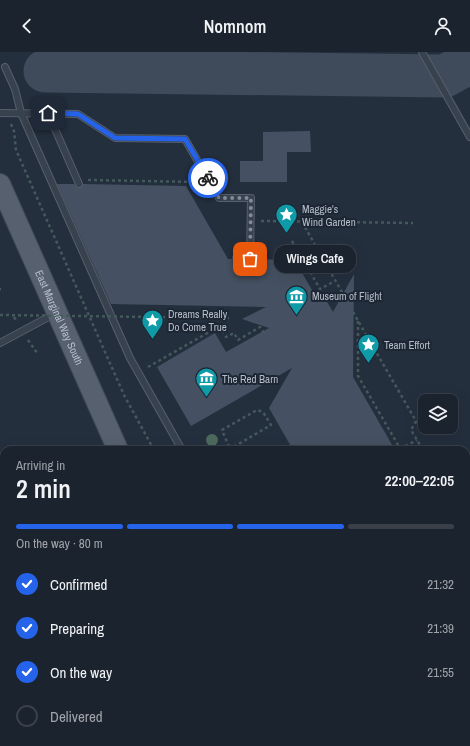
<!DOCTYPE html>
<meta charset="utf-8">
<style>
body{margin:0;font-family:"Archivo Narrow",sans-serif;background:#242b36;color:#f1f3f6;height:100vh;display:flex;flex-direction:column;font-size:15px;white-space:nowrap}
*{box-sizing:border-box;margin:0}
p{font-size:13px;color:#a0a4aa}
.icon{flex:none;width:22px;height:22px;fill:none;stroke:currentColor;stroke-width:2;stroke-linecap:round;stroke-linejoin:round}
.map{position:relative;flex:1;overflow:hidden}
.details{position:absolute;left:0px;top:394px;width:470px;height:300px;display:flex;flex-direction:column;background:#1b232e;border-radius:12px 12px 0 0;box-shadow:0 4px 16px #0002,0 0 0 1px #39404a}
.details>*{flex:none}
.fabs{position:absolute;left:418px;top:342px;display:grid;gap:8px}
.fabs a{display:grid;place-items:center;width:40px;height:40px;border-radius:8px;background:#1b232e;box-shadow:0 4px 16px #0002,0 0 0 1px #39404a;font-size:20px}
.pin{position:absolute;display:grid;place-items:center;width:34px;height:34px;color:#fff;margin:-17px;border-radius:8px;box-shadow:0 2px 6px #0006}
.courier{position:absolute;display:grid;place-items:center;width:40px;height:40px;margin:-20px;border:3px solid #2563eb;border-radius:50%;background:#fff;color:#222;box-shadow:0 1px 5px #0007}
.bubble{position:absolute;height:28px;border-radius:12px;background:#1b232e;box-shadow:0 4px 16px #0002,0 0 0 1px #39404a;font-size:13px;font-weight:600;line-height:28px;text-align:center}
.overview em{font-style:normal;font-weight:600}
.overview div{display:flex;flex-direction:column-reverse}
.overview{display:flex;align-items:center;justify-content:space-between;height:68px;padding:0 16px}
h1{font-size:26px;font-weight:600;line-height:30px}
.bar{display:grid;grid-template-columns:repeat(4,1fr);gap:6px 4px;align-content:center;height:48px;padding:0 16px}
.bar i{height:5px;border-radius:3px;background:#39404a}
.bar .current{background:#2563eb}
.bar p{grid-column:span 4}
ol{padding:0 16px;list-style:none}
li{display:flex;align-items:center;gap:12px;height:44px}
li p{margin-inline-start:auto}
li .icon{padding:4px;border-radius:50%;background:#2563eb;color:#fff;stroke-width:4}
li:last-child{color:#a0a4aa}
li i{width:22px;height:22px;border:2px solid #39404a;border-radius:50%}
header{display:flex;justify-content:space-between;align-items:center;height:52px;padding:0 16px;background:#1b232e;font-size:18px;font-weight:600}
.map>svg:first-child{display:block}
</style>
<header><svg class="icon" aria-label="back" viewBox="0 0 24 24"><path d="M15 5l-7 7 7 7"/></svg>Nomnom<svg class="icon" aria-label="person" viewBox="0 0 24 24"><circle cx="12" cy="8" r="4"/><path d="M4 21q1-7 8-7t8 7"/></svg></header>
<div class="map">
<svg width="470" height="694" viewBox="0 0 470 694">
<rect width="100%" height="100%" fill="#242f3e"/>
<!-- green -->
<path fill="#263c3f" d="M294 690H343C334 694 299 694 294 690Z"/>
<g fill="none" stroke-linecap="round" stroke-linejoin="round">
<!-- taxiway -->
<polyline stroke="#3f4a5a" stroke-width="43" points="45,19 445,24 470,10"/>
</g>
<!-- building -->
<g fill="#455162">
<polygon points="310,79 311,100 287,100 287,130 240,130 240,109 263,109 263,80"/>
<polygon points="57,132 74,132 79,136 83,132 186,134 228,207 246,207 250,211 252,211 254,207 290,208 296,219 301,219 315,243 323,243 333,260 354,222 353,325 395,398 293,398 269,356 292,316 191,374 157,315 215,281 226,300 269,276 242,267 266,255 111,252"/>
</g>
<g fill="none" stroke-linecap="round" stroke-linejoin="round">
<defs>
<g id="service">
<polyline points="422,0 470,85"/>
<polyline points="5,15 15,37 21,61 130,306 182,398"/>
<polyline points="0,61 78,62 115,86 185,87 219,146 251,146 250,207"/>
<polyline points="48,61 79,132"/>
<polyline points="0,291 54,262"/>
<polyline points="466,617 470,613"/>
</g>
<g id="minor">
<polyline points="466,656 470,654"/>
<polyline points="378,694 388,690"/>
</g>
<g id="primary">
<path id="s1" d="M0 132 118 398"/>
<polyline points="248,690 250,694"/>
</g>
</defs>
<!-- service casing -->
<use href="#service" stroke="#565f6c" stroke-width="8"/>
<!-- minor casing -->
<use href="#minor" stroke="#565f6c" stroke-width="14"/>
<!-- primary casing -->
<use href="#primary" stroke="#414a57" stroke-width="22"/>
<!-- path -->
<g stroke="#44595c" stroke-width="2.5" stroke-dasharray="3 3" stroke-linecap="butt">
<polyline points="11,72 14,79 16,98 124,343 154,398"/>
<polyline points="88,128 197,130"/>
<polyline points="261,169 413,171"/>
<polyline points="302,170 343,242"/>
<polyline points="292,189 320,237 335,229"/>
<polyline points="233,207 234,203 239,200"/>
<polyline points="0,237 1,237"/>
<polyline points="353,260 416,369 424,378"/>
<polyline points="14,265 17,270"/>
<polyline points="358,269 358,324 401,398"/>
<polyline points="28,288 37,301"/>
<polyline points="148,315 211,279 223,279 226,285 234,281 238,288 260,275 264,281"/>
<polyline points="416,369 411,378 423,398"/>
<polyline points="400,397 417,388"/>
<polyline points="229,398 230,397 271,373 263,360 257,358 222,378 230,397"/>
<polyline points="470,480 470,481"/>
<polyline points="0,481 4,476"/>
<polyline points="466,511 470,518"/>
</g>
<!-- service -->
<use href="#service" stroke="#38414e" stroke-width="6"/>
<!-- minor -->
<use href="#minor" stroke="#38414e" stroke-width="12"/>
<!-- primary -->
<use href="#primary" stroke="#56606e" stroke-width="20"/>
<!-- path-bridge -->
<polyline stroke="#44595c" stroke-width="2.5" stroke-dasharray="3 3" stroke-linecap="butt" points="0,263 229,266"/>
</g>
<!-- trees -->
<circle fill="#4b6a5d" cx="212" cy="388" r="6"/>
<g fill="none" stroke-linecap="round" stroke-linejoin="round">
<!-- done -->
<polyline stroke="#828b98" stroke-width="4" stroke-dasharray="0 7.2" points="208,126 219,146 251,146 250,207"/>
<!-- route -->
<polyline stroke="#2563eb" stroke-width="5" points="48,61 78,62 115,86 185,87 208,126"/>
</g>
<!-- icons -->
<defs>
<symbol id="sight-pin" viewBox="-11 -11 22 30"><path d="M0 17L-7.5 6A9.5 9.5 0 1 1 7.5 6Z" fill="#0f9aa8" stroke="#1d2633"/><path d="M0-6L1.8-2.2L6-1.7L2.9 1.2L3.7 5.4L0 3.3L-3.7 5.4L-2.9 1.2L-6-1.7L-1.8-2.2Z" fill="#fff"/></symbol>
<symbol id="museum-pin" viewBox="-11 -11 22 30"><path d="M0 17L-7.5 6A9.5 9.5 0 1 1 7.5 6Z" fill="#0f9aa8" stroke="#1d2633"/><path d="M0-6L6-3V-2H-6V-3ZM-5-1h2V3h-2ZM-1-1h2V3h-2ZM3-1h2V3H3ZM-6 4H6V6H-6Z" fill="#fff"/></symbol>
</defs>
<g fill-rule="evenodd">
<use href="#sight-pin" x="274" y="150" width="25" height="34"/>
<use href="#museum-pin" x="284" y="232" width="25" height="34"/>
<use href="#sight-pin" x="140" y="256" width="25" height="34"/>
<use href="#sight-pin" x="356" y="280" width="25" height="34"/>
<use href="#museum-pin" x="194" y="314" width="25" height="34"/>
</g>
<g text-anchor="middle" stroke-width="4" stroke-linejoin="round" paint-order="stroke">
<!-- poi labels -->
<g font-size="11" fill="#b4bcc9" stroke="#1d2633" text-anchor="start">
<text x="302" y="161">Maggie's<tspan x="302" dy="13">Wind Garden</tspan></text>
<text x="312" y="248">Museum of Flight</text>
<text x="168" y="266">Dreams Really<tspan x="168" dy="13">Do Come True</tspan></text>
<text x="384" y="297">Team Effort</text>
<text x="222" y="331">The Red Barn</text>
</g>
<!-- street labels -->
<g font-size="11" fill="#b4bcc9" stroke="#1d2633">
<text dy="4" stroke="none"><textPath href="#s1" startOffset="146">East Marginal Way South</textPath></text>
</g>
</g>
</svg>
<div class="fabs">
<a><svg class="icon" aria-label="layers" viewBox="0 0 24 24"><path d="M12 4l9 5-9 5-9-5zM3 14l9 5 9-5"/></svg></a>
</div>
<div class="pin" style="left:250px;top:207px;background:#ea580c"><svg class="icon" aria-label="bag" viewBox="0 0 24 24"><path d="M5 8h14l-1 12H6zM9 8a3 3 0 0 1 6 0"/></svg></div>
<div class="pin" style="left:48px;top:61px;background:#1f2937"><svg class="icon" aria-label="home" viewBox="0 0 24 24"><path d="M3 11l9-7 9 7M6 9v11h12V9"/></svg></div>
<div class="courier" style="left:208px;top:126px"><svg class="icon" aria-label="bike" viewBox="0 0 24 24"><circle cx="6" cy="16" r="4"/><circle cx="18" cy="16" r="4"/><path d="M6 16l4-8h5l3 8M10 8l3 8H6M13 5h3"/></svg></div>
<div class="bubble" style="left:274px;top:193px;width:82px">Wings Cafe</div>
<section class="details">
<div class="overview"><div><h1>2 min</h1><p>Arriving in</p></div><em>22:00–22:05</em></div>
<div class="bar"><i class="current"></i><i class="current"></i><i class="current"></i><i></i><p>On the way · 80 m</p></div>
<ol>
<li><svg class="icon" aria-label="check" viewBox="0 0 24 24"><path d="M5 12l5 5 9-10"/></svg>Confirmed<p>21:32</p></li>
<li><svg class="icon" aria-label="check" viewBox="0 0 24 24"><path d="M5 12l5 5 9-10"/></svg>Preparing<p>21:39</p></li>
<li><svg class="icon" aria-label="check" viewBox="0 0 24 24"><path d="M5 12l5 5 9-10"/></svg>On the way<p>21:55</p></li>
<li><i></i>Delivered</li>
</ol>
</section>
</div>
